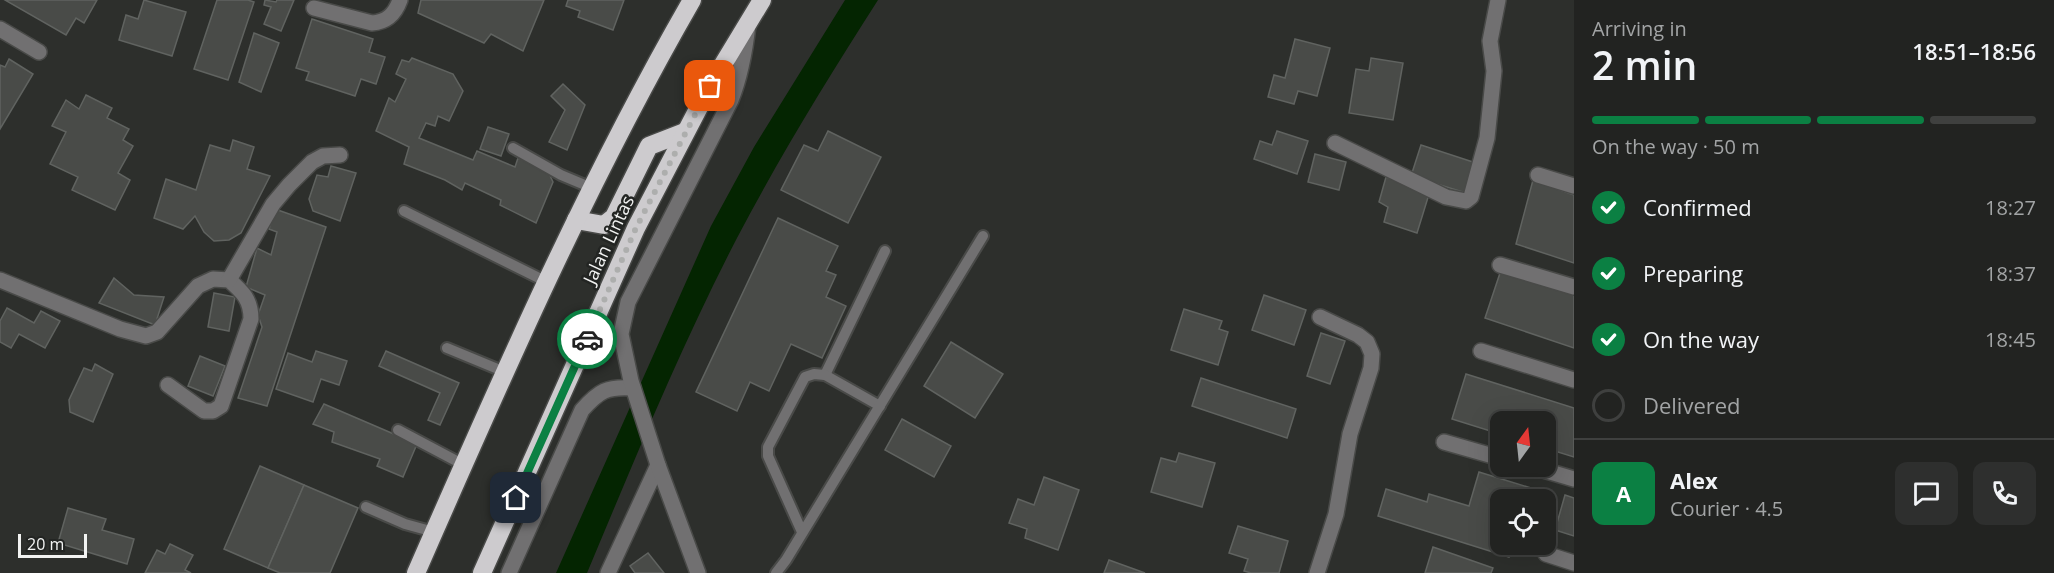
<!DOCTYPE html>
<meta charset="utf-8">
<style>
body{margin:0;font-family:"Open Sans",sans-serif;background:#2e2f2e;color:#f1f3f6;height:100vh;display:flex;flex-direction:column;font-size:22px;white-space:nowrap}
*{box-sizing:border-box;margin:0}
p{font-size:20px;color:#a2a4a5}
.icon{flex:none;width:33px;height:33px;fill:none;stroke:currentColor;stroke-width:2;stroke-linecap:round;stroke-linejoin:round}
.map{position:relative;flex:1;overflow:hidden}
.sheet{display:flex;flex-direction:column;background:#222321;width:480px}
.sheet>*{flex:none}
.needle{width:39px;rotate:15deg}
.tools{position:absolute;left:1490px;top:411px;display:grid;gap:12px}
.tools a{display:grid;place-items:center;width:66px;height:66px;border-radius:12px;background:#222321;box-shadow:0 6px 24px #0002,0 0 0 2px #3f403f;font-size:30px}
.scale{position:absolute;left:18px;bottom:15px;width:69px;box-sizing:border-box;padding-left:6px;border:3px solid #f2f3f2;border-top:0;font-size:16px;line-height:21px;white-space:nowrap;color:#f2f3f2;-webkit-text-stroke:4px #232523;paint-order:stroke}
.pin{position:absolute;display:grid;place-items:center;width:51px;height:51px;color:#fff;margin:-26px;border-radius:12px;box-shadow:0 3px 9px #0006}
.courier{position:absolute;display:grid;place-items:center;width:60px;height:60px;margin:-30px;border:4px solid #0b8043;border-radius:50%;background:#fff;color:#222;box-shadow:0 2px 8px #0007}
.summary em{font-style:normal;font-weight:600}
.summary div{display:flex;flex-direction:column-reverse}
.summary{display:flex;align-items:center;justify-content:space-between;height:102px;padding:0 18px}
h1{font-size:39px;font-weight:600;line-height:45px}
.bar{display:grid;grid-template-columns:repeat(4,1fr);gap:9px 6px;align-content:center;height:72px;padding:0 18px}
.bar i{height:8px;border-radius:4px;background:#3f403f}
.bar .selected{background:#0b8043}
.bar p{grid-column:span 4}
.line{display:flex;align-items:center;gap:15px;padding:0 18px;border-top:2px solid #3f403f}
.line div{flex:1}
.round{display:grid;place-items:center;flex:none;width:63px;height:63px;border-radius:12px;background:#2e2f2e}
ol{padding:0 18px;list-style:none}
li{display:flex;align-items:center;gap:18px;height:66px}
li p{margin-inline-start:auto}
li .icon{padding:6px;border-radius:50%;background:#0b8043;color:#fff;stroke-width:4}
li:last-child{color:#a2a4a5}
li i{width:33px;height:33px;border:3px solid #3f403f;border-radius:50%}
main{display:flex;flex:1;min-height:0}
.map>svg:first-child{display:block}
</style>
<main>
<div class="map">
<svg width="1574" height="573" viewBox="0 0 1574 573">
<rect width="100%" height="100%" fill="#2d2f2c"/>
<!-- water -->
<path fill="#042501" d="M845 0H878C828 78 780 156 737 238 681 346 634 461 587 573H556L711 226 754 147Z"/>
<!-- building -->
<g fill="#494b48" stroke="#606360" stroke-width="1.5">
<polygon points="5,0 97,0 84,23 76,18 66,35"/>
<polygon points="144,0 186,12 172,56 119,40 126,15 138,19"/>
<polygon points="217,0 248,0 254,2 228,80 194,69"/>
<polygon points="265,0 276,2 277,0 294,0 281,31 264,24 271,7 264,5"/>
<polygon points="421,0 544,0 523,51 491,34 484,43 418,13"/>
<polygon points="568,0 624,0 613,30 578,17 580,11 566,6"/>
<polygon points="312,19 373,39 369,52 385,57 376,84 361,79 355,96 306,80 309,72 296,68"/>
<polygon points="254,33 279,43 261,92 239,82"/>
<polygon points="1295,39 1330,48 1317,96 1298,91 1294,104 1268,97 1274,75 1285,78"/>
<polygon points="412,58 453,74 463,91 449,121 438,116 435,126 426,123 419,138 473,160 477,151 515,167 518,158 547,169 553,182 536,223 500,205 501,200 465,183 462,190 445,180 404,164 409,147 376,131 389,98 395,102 406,79 396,74 402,60 409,62"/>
<polygon points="1371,58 1403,63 1393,120 1349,113 1356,69 1369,71"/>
<polygon points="9,59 33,74 0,129 0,65 5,67"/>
<polygon points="563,84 585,105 567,150 549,142 565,110 551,96"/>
<polygon points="86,95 112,108 107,118 129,129 123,140 133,146 118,173 130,180 115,210 72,190 78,177 50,164 66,132 52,126 66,100 79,109"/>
<polygon points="488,127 509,134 501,156 480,149"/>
<polygon points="828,131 881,157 848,223 781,190 804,145 818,151"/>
<polygon points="1277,131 1308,141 1297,174 1254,159 1260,141 1272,145"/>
<polygon points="233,140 254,147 247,169 270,176 241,233 229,240 214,241 204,232 195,216 183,229 154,218 166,179 196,190 210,145 230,151"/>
<polygon points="1421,145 1476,163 1466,193 1411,176"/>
<polygon points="1315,154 1346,162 1339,190 1308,182"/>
<polygon points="331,166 356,173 340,221 313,211 309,199 317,175 328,177"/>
<polygon points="1386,177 1430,191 1417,233 1384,222 1388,207 1379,202"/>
<polygon points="1533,180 1574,195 1574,263 1516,244"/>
<polygon points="275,209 326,227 267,406 238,398 262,327 258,315 265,295 246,287 257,248 271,255 277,232 269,229"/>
<polygon points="778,218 838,246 826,271 836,275 826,297 846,306 822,358 791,344 769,391 750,382 737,411 696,392"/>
<polygon points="1501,270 1574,294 1574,348 1485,318"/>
<polygon points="114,278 134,295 164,297 155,325 99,303"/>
<polygon points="214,293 235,297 229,331 208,327"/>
<polygon points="1264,295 1306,310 1294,345 1252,330"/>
<polygon points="7,308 34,323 41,311 60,321 45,348 19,334 11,348 0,342 0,321"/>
<polygon points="1184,309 1222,321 1219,329 1228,332 1218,365 1171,350"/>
<polygon points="1321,333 1345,341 1330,384 1307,376"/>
<polygon points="951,342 1003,374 975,418 924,386"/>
<polygon points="316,351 347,361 339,385 321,379 313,402 276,389 288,353 312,362"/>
<polygon points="386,351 459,383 440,425 428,420 440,393 379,366"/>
<polygon points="200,356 225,366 213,396 188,386"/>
<polygon points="95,364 113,374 93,422 70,412 69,400 84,368 92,371"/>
<polygon points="1466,374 1574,408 1574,457 1545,448 1545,422 1500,422 1500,434 1452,419"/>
<polygon points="1201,378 1296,409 1287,438 1192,406"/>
<polygon points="324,404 417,444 403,477 377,466 380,459 332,442 334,432 313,424"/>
<polygon points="902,419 951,446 934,477 885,450"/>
<polygon points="1179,453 1215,463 1202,507 1151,492 1161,458 1176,462"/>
<polygon points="260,466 304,485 268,568 224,549"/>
<polygon points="1479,472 1531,488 1527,500 1500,500 1500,544 1513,544 1509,557 1378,516 1386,489 1427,502 1429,494 1469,506"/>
<polygon points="1044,477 1079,490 1058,550 1025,538 1027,529 1009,523 1018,499 1034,505"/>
<polygon points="304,485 358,508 330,573 280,573 268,568"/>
<polygon points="1565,495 1574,498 1574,536 1555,530"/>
<polygon points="68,508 106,519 102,530 134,539 127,564 58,543"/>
<polygon points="1238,526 1288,541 1279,573 1251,573 1244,571 1248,559 1229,553"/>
<polygon points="170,544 193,555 185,570 191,573 145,573 157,550 165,554"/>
<polygon points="1433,547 1493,568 1491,573 1425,573"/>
<polygon points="648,553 664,573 635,573 630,566"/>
<polygon points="1109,560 1145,573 1104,573"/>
</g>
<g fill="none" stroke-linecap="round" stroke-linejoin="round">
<defs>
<g id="lane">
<polyline points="513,148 561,175 592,188"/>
<polyline points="404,211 547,282"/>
<polyline points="447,348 505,372"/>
<polyline points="825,375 885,251"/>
<polyline points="398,430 464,465"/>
<polyline points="366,507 405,524 434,532"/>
<polyline points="802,532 768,456 768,447 805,377 814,374 825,375 880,406"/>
<polyline points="776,573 786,560 983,236"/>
</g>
<g id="street">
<path d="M314 8 372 23C387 22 395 14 400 0"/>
<polyline points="0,29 39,52"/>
<polyline points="1335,143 1446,197 1466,201 1471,197 1487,138 1494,71 1490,41 1498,0"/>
<polyline points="1538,175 1574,186"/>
<polyline points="1500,265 1574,287"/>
<path d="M0 280 120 329 146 336 157 332 198 286 213 279 229 280C243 292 251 300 251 319L221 406 213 411H204L168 385"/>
<polyline points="229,280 273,204 289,185 312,162 323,156 340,155"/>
<polyline points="1481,351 1574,380"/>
<polyline points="1444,442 1500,458"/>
<polyline points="1530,466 1574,479"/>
<polyline points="1546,554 1574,563"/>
<path d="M509 573 582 410C599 391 607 386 633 388"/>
<polyline points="608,573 658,465"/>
<path d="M698 573 658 465 631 381 621 334 628 302 731 100C741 75 745 52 748 25"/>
<polyline points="1317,573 1336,514 1350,434 1371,368 1372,354 1367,342 1358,335 1320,317"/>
</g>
<g id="highway">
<polyline points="576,220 604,225 614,217 649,146 685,132"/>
<path d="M416 573C501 379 586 184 692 0"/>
<polyline points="482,573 636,228 710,86 762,0"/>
</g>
</defs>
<!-- lane casing -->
<use href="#lane" stroke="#494a48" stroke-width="14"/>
<!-- street casing -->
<use href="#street" stroke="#494a48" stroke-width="18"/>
<!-- highway casing -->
<use href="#highway" stroke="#494a48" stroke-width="21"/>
<!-- lane -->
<use href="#lane" stroke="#717071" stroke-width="10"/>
<!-- street -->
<use href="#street" stroke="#717071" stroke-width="15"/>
<!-- highway -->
<use href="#highway" stroke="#cdcbce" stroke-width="18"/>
</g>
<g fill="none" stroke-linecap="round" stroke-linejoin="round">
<!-- done -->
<polyline stroke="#adaead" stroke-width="6" stroke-dasharray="0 10.8" points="587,339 636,228 710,86"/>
<!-- route -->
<polyline stroke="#0b8043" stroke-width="8" points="516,498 587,339"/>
</g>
<g text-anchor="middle" stroke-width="5" stroke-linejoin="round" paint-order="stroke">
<!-- street labels -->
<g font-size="18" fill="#f2f3f2" stroke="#232523">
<text transform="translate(609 240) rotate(-65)" y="6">Jalan Lintas</text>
</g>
</g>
</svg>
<div class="tools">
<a><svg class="needle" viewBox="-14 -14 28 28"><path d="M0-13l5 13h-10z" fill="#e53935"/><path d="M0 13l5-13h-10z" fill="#a2a4a5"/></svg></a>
<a><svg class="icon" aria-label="locate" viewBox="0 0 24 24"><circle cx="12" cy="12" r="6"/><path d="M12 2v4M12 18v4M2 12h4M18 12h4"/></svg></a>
</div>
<div class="scale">20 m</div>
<div class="pin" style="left:710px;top:86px;background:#ea580c"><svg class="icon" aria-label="bag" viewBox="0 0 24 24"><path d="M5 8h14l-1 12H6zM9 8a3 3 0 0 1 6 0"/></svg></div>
<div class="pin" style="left:516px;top:498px;background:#1f2937"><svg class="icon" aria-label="home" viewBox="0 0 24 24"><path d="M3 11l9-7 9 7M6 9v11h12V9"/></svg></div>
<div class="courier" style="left:587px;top:339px"><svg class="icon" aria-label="car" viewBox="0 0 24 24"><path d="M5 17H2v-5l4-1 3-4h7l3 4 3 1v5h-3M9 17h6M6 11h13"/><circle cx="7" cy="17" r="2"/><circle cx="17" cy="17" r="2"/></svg></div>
</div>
<section class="sheet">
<div class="summary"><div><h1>2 min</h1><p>Arriving in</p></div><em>18:51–18:56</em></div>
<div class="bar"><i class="selected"></i><i class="selected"></i><i class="selected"></i><i></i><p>On the way · 50 m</p></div>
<ol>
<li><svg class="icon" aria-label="check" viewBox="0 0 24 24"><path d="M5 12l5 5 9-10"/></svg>Confirmed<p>18:27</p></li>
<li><svg class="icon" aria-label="check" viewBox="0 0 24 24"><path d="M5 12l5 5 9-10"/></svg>Preparing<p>18:37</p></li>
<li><svg class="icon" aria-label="check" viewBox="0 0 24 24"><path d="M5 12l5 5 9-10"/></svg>On the way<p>18:45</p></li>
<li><i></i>Delivered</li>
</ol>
<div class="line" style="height:108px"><b class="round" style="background:#0b8043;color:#fff">A</b><div><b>Alex</b><p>Courier · 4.5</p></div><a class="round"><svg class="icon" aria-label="chat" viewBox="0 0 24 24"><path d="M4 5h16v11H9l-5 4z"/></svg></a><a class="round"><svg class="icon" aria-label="phone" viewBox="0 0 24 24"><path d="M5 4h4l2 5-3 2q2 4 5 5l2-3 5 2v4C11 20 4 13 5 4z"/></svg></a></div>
</section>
</main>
